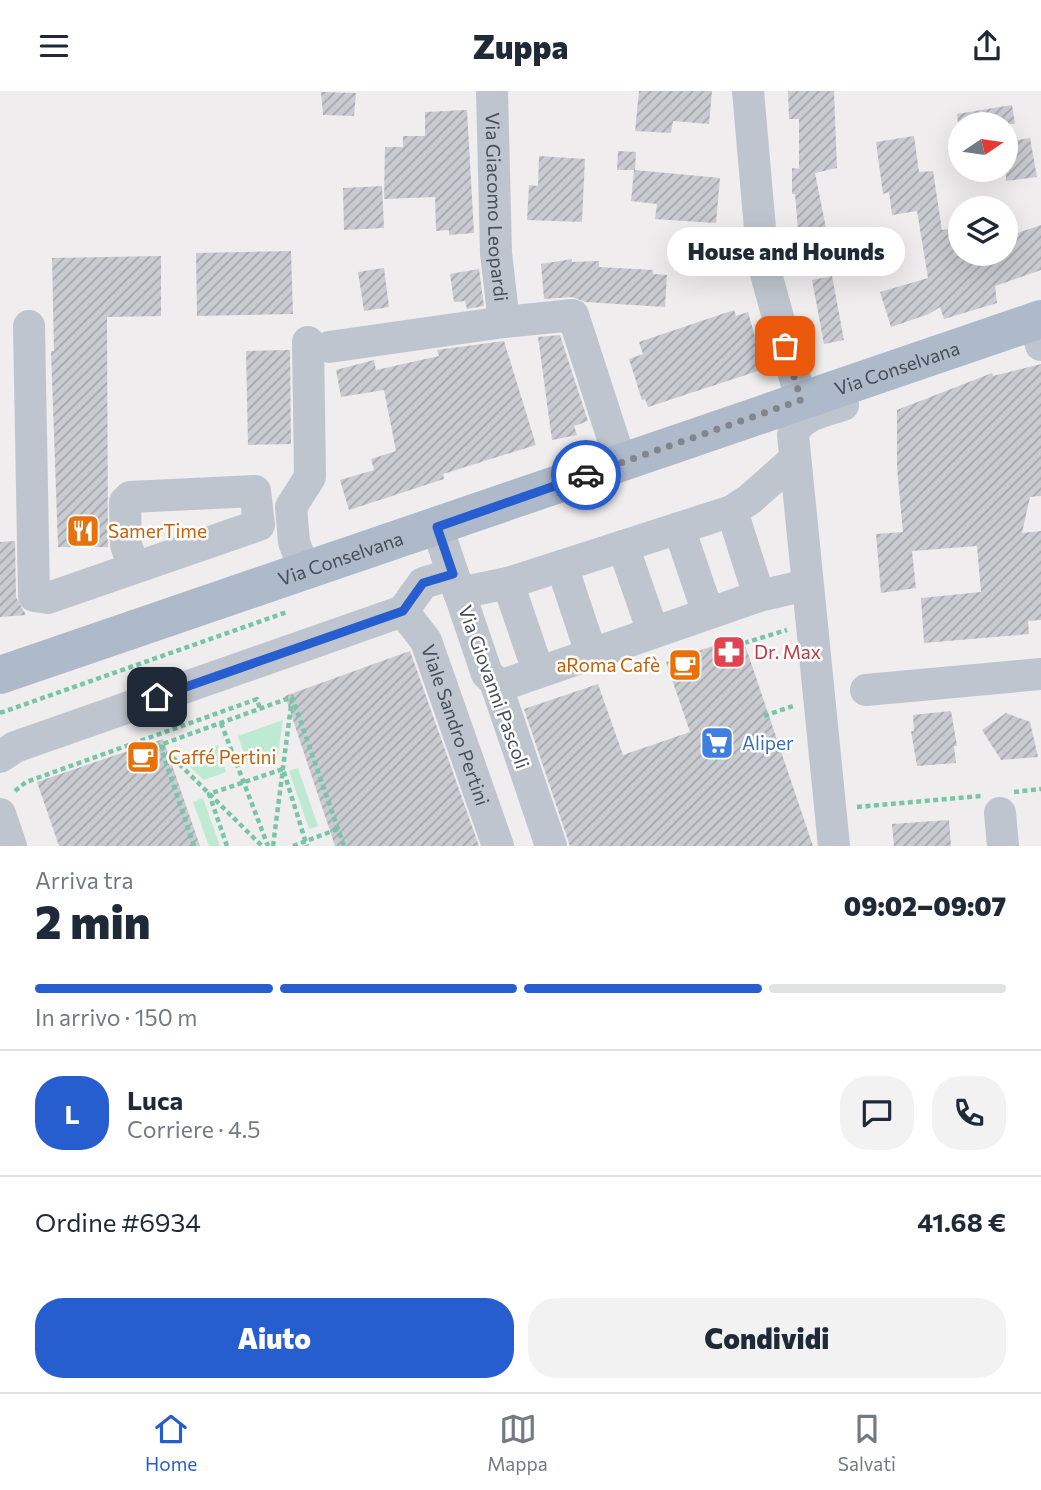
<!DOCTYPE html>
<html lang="it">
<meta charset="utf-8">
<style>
body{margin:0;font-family:Commissioner,sans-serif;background:#f2f2f3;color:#1f2937;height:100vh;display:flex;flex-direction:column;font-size:26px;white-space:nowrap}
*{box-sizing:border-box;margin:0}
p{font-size:23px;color:#747a83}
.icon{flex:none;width:38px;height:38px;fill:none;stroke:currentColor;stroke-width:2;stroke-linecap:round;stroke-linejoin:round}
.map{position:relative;height:755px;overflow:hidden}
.sheet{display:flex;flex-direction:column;background:#fff;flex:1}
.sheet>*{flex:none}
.needle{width:46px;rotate:77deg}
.buttons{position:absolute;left:948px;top:21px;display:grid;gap:14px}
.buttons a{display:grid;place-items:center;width:70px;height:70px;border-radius:50%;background:#fff;box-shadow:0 7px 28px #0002;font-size:35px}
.pin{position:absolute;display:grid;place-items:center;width:60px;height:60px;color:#fff;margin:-30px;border-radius:14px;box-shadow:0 4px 10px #0006}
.courier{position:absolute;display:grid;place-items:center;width:70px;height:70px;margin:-35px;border:5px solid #275ecf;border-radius:50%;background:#fff;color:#222;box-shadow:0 2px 9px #0007}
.bubble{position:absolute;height:49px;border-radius:24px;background:#fff;box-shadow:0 7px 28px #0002;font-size:23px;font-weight:800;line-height:49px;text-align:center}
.head em{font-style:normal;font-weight:800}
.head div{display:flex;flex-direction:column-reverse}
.head{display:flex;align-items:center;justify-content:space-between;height:119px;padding:0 35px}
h1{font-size:46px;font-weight:800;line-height:52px}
.bar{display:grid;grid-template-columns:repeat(4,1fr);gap:10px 7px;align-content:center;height:84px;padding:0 35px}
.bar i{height:9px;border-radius:5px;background:#e0e1e3}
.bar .active{background:#275ecf}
.bar p{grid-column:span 4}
.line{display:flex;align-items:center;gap:18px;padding:0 35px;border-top:2px solid #e0e1e3}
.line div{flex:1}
.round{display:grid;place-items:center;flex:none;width:74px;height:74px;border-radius:28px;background:#f2f2f3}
.action{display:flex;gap:14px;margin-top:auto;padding:14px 35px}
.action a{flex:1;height:80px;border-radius:28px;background:#275ecf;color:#fff;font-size:28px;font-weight:800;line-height:80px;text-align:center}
.action a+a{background:#f2f2f3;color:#1f2937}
header{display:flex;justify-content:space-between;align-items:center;height:91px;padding:0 35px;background:#fff;font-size:32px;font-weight:800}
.menu{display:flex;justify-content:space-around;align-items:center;height:98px;border-top:2px solid #e0e1e3;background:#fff;font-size:19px;color:#747a83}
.menu a{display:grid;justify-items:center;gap:4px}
.menu .active{color:#275ecf}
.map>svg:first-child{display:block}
</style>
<header><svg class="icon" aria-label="menu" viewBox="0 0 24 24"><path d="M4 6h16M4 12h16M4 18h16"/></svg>Zuppa<svg class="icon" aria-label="share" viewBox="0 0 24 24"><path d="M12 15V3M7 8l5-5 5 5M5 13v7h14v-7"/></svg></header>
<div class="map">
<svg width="1041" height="755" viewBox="0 0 1041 755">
<defs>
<pattern id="building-hatch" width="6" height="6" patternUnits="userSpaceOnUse" patternTransform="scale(1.75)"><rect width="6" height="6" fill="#cacbd1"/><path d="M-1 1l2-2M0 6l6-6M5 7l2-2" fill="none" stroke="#a6a7ac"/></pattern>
</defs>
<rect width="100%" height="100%" fill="#efeded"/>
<!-- green -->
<g fill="#beead4">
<polygon points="283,629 278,663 248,674 238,645"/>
<polygon points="218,654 226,681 204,689 180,667"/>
<polygon points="298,677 318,735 309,738 289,680"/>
<polygon points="203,707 220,755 209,755 193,711"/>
</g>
<!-- building -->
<g fill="url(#building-hatch)">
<polygon points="639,0 712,0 709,33 673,30 671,42 635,40"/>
<polygon points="788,0 834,0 837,77 815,82 829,152 799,152 795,103 792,103 792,77 799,78 799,28 789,28"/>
<polygon points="321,1 356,2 354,25 323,24"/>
<polygon points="1012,14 1015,33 958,33 957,23"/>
<polygon points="467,19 474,142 449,144 449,139 436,140 435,106 384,108 385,56 403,56 403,45 425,45 425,21"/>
<polygon points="914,45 919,81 933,80 942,139 961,136 961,163 1006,163 1006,146 1041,134 1041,179 995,195 997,212 944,228 940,216 929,223 891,236 880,201 928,187 917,120 892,124 889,101 883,103 876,51"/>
<polygon points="1030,47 1037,86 1006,90 1006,51"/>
<polygon points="618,60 636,61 635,79 720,87 716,132 655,128 657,113 631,110 634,79 617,79"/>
<polygon points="539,65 585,68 582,131 527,129 529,94 538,95"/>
<polygon points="382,95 384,137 344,139 343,97"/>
<polygon points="291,160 293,223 197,225 196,162"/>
<polygon points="161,165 161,225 107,226 108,456 58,456 51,260 54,260 52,167"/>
<polygon points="572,168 572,171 599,170 599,176 653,179 653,183 667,184 665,216 586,211 572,206 544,208 541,173"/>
<polygon points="384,177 389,216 364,220 358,181"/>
<polygon points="479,178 484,215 467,218 465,210 454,211 450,183"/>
<polygon points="832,185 844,249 824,253 812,189"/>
<polygon points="734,219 736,225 748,221 764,278 648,316 645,308 642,309 629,268 643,263 639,251"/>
<polygon points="560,244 588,330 574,335 577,344 552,349 538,246"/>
<polygon points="504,250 536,354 443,383 444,388 349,419 340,389 374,379 371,368 396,360 384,299 341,306 336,279 374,269 376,279 439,265 437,259"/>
<polygon points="290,259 291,353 248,354 246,260"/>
<polygon points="1041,273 1041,405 1030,406 1022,442 1041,440 1041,529 1028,530 1029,543 924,552 921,507 981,501 977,455 912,460 916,497 881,502 876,443 903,441 897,377 897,319 992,282 993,285"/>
<polygon points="15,450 16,506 26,524 0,526 0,451"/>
<polygon points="742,545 813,755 570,755 524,618 598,593 623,664 690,641 666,571"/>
<polygon points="410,560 479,755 335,755 285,605"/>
<polygon points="951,620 957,655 954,655 956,672 917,675 911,640 914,640 913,624"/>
<polygon points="1006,622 1030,631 1038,666 1001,669 982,639"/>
<polygon points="163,648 200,755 59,755 37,691"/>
<polygon points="949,729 951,755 894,755 892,733"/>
</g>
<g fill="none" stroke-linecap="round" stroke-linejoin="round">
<!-- path -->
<g stroke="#79c5a8" stroke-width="4.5" stroke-dasharray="5 3.5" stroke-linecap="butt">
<polyline points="744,552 787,539"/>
<polyline points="0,622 287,521"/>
<polyline points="764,625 796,614"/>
<polyline points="221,632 268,755"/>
<polyline points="161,655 262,755"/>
<polyline points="15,700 26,691 257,608 260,618"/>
<polyline points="1014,701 1041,698"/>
<polyline points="857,716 981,705"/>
<polyline points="194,755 160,654 292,606 344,755"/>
<polyline points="227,755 209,703 283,678 307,755"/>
<polyline points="273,755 292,607"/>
<polyline points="293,755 338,738"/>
</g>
<!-- minor -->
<g stroke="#bfc5ce" stroke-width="32">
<path id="s1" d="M492 0 496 162 504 231 573 224 621 372"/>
<polyline points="748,0 763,172 801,309"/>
<polyline points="1035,230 1041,254"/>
<polyline points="29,235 34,505 48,507 259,434 255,400 130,406 125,411 126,454 134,476"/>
<polyline points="329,256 504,231"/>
<polyline points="437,436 487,583 495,590 551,755"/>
<polyline points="679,437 708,522"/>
<polyline points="623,455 653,541"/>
<polyline points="562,475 591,562"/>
<polyline points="305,481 294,451 291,416 310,386 308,251"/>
<polyline points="508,492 538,580"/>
<polyline points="459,502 508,492 732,420"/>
<polyline points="759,505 732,420 750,408 794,369"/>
<polyline points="403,520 423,492 453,483"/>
<polyline points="497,596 759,505 807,494"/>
<polyline points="866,599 1041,583"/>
<path id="s2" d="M0 666 15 656 403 520 426 550 498 755"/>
<polyline points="1000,722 1003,755"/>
<polyline points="0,723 11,755"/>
<path d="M834 755 793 344C799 324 825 320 843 314"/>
</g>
<!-- major -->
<path stroke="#aeb9ca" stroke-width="38" id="s3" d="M0 584 1041 228"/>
</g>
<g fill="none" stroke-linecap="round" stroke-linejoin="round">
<!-- done -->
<polyline stroke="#82868c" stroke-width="7" stroke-dasharray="0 12.6" points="586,384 801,309 785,255"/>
<!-- route -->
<polyline stroke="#275ecf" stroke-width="9" points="157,606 403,520 423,492 453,483 437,436 586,384"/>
</g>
<!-- icons -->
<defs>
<symbol id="restaurant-square" viewBox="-11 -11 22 22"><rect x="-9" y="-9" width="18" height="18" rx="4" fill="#e8710a" stroke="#fff"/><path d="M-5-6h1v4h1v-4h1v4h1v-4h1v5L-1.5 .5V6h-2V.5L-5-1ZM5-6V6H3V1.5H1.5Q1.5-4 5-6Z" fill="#fff"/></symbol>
<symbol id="pharmacy-square" viewBox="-11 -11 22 22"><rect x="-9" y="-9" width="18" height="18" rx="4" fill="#e0444e" stroke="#fff"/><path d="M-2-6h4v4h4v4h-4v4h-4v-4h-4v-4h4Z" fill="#fff"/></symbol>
<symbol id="cafe-square" viewBox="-11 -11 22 22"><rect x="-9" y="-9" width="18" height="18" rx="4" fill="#e8710a" stroke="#fff"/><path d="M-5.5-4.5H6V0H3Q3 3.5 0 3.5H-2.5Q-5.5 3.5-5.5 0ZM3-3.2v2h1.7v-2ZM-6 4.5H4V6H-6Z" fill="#fff"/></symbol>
<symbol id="supermarket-square" viewBox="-11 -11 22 22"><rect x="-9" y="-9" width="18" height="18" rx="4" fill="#3f7fe0" stroke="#fff"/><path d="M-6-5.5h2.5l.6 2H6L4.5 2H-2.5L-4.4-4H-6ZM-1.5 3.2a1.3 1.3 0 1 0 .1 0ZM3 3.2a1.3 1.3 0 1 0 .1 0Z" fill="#fff"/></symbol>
</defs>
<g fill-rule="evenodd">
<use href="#restaurant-square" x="64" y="421" width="38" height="38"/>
<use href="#pharmacy-square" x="710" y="542" width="38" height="38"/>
<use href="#cafe-square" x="666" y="555" width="38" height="38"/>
<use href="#supermarket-square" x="698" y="633" width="38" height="38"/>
<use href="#cafe-square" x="124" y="647" width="38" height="38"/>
</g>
<g text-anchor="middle" stroke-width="5" stroke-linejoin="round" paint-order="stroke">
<!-- street labels -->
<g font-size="19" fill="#474e58" stroke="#fff">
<text dy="7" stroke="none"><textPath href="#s1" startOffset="116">Via Giacomo Leopardi</textPath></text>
<text dy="7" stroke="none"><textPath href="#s3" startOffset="948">Via Conselvana</textPath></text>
<text dy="7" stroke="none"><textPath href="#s3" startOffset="360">Via Conselvana</textPath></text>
<text transform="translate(494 596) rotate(70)" y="7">Via Giovanni Pascoli</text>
<text dy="7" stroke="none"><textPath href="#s2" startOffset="556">Viale Sandro Pertini</textPath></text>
</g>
<!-- food labels -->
<g font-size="19" fill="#c56008" stroke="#fff" text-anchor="start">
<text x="108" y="447">SamerTime</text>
<text x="660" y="581" text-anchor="end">aRoma Cafè</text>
<text x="168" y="673">Caffé Pertini</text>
</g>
<!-- health labels -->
<g font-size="19" fill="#be3a42" stroke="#fff" text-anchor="start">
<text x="754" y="568">Dr. Max</text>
</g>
<!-- shop labels -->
<g font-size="19" fill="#366cbe" stroke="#fff" text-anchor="start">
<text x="742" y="659">Aliper</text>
</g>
</g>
</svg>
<div class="buttons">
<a><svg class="needle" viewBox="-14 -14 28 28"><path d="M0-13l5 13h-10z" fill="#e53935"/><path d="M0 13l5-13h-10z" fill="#747a83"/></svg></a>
<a><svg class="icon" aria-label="layers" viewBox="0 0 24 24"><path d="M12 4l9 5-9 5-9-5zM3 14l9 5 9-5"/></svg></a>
</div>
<div class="pin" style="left:785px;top:255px;background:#ea580c"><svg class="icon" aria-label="bag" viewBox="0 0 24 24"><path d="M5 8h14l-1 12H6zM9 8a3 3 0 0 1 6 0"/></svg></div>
<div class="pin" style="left:157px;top:606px;background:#1f2937"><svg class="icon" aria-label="home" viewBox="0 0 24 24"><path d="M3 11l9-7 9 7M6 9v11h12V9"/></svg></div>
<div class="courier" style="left:586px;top:384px"><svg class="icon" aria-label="car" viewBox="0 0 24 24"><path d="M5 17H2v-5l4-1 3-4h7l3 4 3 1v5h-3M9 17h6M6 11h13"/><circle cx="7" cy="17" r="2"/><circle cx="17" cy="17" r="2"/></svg></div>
<div class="bubble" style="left:667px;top:136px;width:238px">House and Hounds</div>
</div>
<section class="sheet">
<div class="head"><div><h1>2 min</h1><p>Arriva tra</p></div><em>09:02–09:07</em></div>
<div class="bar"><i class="active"></i><i class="active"></i><i class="active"></i><i></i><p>In arrivo · 150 m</p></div>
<div class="line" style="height:126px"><b class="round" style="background:#275ecf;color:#fff">L</b><div><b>Luca</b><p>Corriere · 4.5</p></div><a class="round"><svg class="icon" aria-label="chat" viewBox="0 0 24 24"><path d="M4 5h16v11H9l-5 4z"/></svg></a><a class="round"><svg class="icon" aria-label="phone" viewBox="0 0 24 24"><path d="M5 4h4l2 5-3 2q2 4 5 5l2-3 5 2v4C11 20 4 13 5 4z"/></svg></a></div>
<div class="line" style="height:91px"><div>Ordine #6934</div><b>41.68 €</b></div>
<div class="action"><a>Aiuto</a><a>Condividi</a></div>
</section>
<nav class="menu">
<a class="active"><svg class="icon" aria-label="home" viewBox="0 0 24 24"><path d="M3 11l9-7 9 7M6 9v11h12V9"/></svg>Home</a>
<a><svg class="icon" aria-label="map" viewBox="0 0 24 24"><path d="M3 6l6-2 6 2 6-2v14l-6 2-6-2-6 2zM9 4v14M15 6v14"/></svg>Mappa</a>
<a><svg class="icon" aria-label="saved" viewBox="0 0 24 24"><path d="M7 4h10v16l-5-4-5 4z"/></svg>Salvati</a>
</nav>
